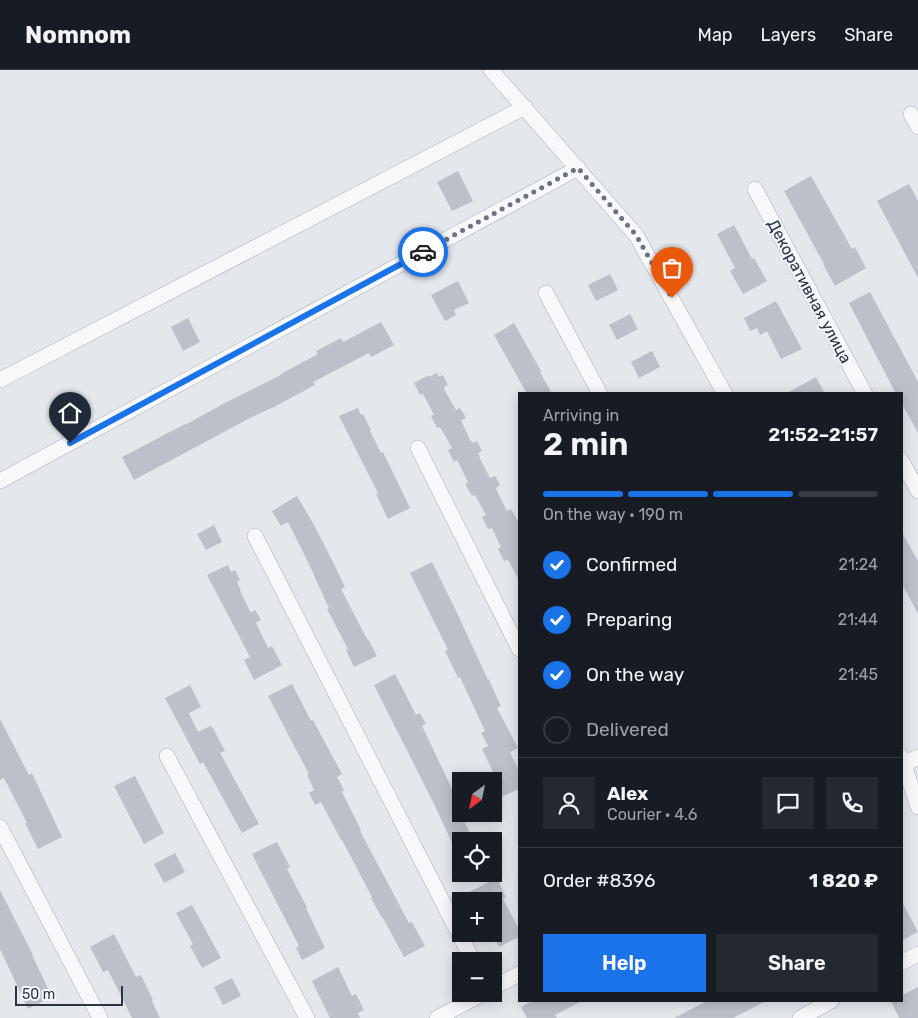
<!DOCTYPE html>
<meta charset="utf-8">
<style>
body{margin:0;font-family:Rubik,sans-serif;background:#242831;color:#f1f3f6;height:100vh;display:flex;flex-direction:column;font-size:19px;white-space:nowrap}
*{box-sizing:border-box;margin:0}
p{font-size:16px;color:#9ea1a6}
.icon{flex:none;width:28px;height:28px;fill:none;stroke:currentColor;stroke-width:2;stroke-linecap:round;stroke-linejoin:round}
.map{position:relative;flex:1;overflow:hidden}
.sheet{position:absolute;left:518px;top:322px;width:385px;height:610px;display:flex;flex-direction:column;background:#171b24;border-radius:0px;box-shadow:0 2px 12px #0003}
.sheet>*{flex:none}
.needle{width:32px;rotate:213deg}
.controls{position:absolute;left:452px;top:702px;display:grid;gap:10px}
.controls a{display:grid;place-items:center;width:50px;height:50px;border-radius:0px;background:#171b24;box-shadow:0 2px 12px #0003;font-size:25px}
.scale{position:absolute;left:15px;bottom:12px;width:108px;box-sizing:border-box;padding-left:5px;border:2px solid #2b3445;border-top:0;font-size:14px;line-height:18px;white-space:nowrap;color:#2b3445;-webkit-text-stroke:4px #f4f6f9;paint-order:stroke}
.pin{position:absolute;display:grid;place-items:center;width:42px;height:42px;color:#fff;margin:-51px -21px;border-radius:50% 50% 50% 0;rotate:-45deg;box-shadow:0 0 5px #0007}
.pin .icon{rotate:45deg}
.courier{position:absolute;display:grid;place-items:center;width:50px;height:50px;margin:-25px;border:4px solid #1a73e8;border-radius:50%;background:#fff;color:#222;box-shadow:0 1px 6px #0007}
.overview em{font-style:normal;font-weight:600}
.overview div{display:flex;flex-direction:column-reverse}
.overview{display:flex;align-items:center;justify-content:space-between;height:85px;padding:0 25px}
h1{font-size:32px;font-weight:600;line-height:38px}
.bar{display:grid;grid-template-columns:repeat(4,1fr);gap:8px 5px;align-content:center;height:60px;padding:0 25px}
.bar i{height:6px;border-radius:4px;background:#363941}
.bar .active{background:#1a73e8}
.bar p{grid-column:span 4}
.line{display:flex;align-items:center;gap:12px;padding:0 25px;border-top:1px solid #363941}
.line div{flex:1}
.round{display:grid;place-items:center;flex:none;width:52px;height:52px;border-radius:0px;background:#242831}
ol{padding:0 25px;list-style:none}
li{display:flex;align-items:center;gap:15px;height:55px}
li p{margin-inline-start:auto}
li .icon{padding:5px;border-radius:50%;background:#1a73e8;color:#fff;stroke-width:4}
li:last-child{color:#9ea1a6}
li i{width:28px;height:28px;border:2px solid #363941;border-radius:50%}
.primary-button{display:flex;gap:10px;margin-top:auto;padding:10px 25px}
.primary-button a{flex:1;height:58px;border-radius:0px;background:#1a73e8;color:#fff;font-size:20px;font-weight:600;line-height:58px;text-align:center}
.primary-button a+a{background:#242831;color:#f1f3f6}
header{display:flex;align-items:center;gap:30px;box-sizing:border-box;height:70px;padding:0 25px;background:#171b24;border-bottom:1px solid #363941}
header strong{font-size:24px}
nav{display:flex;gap:28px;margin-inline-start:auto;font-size:18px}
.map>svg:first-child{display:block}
</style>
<header>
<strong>Nomnom</strong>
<nav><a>Map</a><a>Layers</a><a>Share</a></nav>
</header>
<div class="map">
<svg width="918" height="948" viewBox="0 0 918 948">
<rect width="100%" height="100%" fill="#e4e7ec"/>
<!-- building -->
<g fill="#bbc0ca">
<polygon points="458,101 473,131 452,141 437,112"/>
<polygon points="811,106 852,179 855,177 866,198 835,216 823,194 824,194 784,121"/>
<polygon points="909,114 918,131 918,208 877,131"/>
<polygon points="734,155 752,189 754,188 767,211 743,224 730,201 735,198 717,164"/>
<polygon points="610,204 618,220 596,231 588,215"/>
<polygon points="458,211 469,233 454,240 456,245 445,251 431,225"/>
<polygon points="870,222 918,312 918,363 901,332 901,324 896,324 849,233"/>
<polygon points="776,231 802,279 781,289 767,261 760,265 757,258 750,261 744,248"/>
<polygon points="630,244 638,259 617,270 609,255"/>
<polygon points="188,248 200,272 183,281 171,257"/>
<polygon points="381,252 394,275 371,287 369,283 313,312 315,315 274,337 252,347 134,410 122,387 185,354 185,355 223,334 281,305 281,304 318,284 316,281 341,268 343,272"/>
<polygon points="514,253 541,301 540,302 552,324 527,324 494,265"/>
<polygon points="652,281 660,297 639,308 631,292"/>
<polygon points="437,303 439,307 443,305 448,315 444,317 445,321 456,340 460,338 466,348 461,350 470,370 473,373 477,371 482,381 478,383 480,387 479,387 490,408 495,406 500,415 496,418 497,421 507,441 511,439 519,453 519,510 508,490 504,491 498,479 501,477 492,458 488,459 482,447 486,445 475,425 472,426 465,414 468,412 457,390 454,392 448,380 452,378 440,357 437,358 431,346 434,345 423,324 420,325 414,313 429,305 429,307"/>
<polygon points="816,307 825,324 785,324"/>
<polygon points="358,338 361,345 363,344 371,360 370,361 381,383 383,382 410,438 388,449 376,424 378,423 339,346"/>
<polygon points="297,426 314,455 334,494 345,517 341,519 367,569 368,569 377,586 354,597 346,580 348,579 327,539 329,538 307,490 288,452 281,456 272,441"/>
<polygon points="214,455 222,472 206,480 197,464"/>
<polygon points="901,461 918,491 918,544 901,512"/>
<polygon points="432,492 457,543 488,610 489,609 492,617 501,636 497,638 518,678 510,682 519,701 519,719 499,728 494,718 494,711 490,711 488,705 493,702 482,679 488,676 481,663 485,661 460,607 458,608 445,581 448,580 410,503"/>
<polygon points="228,495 231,502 235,500 240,510 237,512 241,521 240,521 251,543 255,540 261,550 256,553 268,578 272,576 282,595 254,610 244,590 250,587 207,505"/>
<polygon points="395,604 416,645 420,643 426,654 422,656 461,738 461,744 464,744 467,751 465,753 474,771 461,771 461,792 434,734 374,615"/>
<polygon points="292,614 311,651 313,650 342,704 337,707 344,720 342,722 361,760 360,761 409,853 412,852 425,876 404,887 383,848 382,848 371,828 372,827 342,770 341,770 321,732 315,735 309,723 314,720 307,705 309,704 268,626"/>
<polygon points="190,615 201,637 189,643 198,662 211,656 214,660 225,681 220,683 259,754 242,763 203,692 200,694 165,628"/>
<polygon points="0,649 29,705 32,703 62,767 38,779 25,753 27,753 4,708 0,710"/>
<polygon points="135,706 164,763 144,774 114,716"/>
<polygon points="277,772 290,797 287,799 307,837 306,838 325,878 302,890 296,878 299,876 252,784"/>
<polygon points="175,783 185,802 164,813 154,794"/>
<polygon points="497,808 506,827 503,829 519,859 519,867 499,877 494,867 494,831 471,831 467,823"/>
<polygon points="0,820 33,885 32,885 52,927 28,939 0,879"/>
<polygon points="901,830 918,862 901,871"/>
<polygon points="192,835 221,888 202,898 190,876 193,874 176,843"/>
<polygon points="114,864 136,907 141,905 153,930 152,931 160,948 132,948 108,900 103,902 90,877"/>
<polygon points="338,897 352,926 356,924 364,940 358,943 360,948 330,948 312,911"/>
<polygon points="232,908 241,926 223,935 214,917"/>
<polygon points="918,917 918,948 899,948 891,931 901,931 901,926"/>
<polygon points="532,931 582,931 555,945 557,948 527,948 521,937"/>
<polygon points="707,931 766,931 733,948 674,948"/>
</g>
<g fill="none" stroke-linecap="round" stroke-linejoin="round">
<defs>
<g id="minor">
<polyline points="491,0 636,165 725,324"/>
<polyline points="911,44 918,57"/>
<polyline points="755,119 865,324"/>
<polyline points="546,223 600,324"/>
<polyline points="0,310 525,37"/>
<polyline points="418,378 519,579"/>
<polyline points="901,390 918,421"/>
<polyline points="0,411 578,98"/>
<polyline points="255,466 473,891"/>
<polyline points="167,686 307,948"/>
<polyline points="901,686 918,737"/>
<polyline points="901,696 918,687"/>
<polyline points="0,757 100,948"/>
<polyline points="901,893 918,884"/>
<polyline points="494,917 519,904"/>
<polyline points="437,948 482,924"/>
<polyline points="800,948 831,931"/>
</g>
</defs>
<!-- minor casing -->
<use href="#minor" stroke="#a9aeb7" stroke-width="16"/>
<!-- minor -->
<use href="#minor" stroke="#f7f8fa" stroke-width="15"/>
</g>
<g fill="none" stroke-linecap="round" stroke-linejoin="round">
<!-- done -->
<polyline stroke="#6c737f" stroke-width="5" stroke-dasharray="0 9" points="423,182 578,98 636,165 672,228"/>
<!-- route -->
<polyline stroke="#1a73e8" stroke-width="6" points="70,373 423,182"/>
</g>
<g text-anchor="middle" stroke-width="4" stroke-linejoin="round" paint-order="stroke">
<!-- street labels -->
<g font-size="16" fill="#2b3445" stroke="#f4f6f9">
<text transform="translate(810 221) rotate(62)" y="6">Декоративная улица</text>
</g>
</g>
</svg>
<div class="controls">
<a><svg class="needle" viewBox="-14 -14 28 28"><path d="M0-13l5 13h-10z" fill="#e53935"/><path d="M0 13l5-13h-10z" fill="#9ea1a6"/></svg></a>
<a><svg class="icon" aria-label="locate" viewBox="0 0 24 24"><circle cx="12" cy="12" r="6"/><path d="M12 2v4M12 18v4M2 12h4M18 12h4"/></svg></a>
<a>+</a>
<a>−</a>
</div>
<div class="scale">50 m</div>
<div class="pin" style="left:672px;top:228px;background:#ea580c"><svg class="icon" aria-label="bag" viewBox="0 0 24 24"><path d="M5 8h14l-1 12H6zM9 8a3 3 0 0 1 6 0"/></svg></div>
<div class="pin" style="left:70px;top:373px;background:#1f2937"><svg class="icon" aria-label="home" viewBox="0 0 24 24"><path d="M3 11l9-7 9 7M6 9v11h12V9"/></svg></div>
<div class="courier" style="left:423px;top:182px"><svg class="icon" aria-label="car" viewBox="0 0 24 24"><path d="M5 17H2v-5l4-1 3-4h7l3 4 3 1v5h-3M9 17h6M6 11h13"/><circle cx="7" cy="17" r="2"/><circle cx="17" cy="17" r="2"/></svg></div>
<section class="sheet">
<div class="overview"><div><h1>2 min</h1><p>Arriving in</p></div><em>21:52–21:57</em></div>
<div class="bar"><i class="active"></i><i class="active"></i><i class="active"></i><i></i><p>On the way · 190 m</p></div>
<ol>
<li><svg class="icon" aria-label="check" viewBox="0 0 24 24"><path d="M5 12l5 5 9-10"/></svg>Confirmed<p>21:24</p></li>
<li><svg class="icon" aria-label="check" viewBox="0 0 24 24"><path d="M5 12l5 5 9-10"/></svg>Preparing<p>21:44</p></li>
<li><svg class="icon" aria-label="check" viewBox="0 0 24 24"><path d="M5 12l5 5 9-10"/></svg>On the way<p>21:45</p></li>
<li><i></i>Delivered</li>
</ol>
<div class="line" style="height:90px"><a class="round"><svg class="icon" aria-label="person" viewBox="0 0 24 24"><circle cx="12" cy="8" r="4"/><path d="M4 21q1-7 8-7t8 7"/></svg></a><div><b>Alex</b><p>Courier · 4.6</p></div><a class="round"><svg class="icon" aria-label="chat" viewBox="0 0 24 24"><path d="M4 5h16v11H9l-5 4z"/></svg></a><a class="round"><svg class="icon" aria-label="phone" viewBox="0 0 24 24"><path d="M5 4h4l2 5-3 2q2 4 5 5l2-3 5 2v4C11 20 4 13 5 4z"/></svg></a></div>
<div class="line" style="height:65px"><div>Order #8396</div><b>1 820 ₽</b></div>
<div class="primary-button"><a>Help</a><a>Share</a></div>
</section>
</div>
